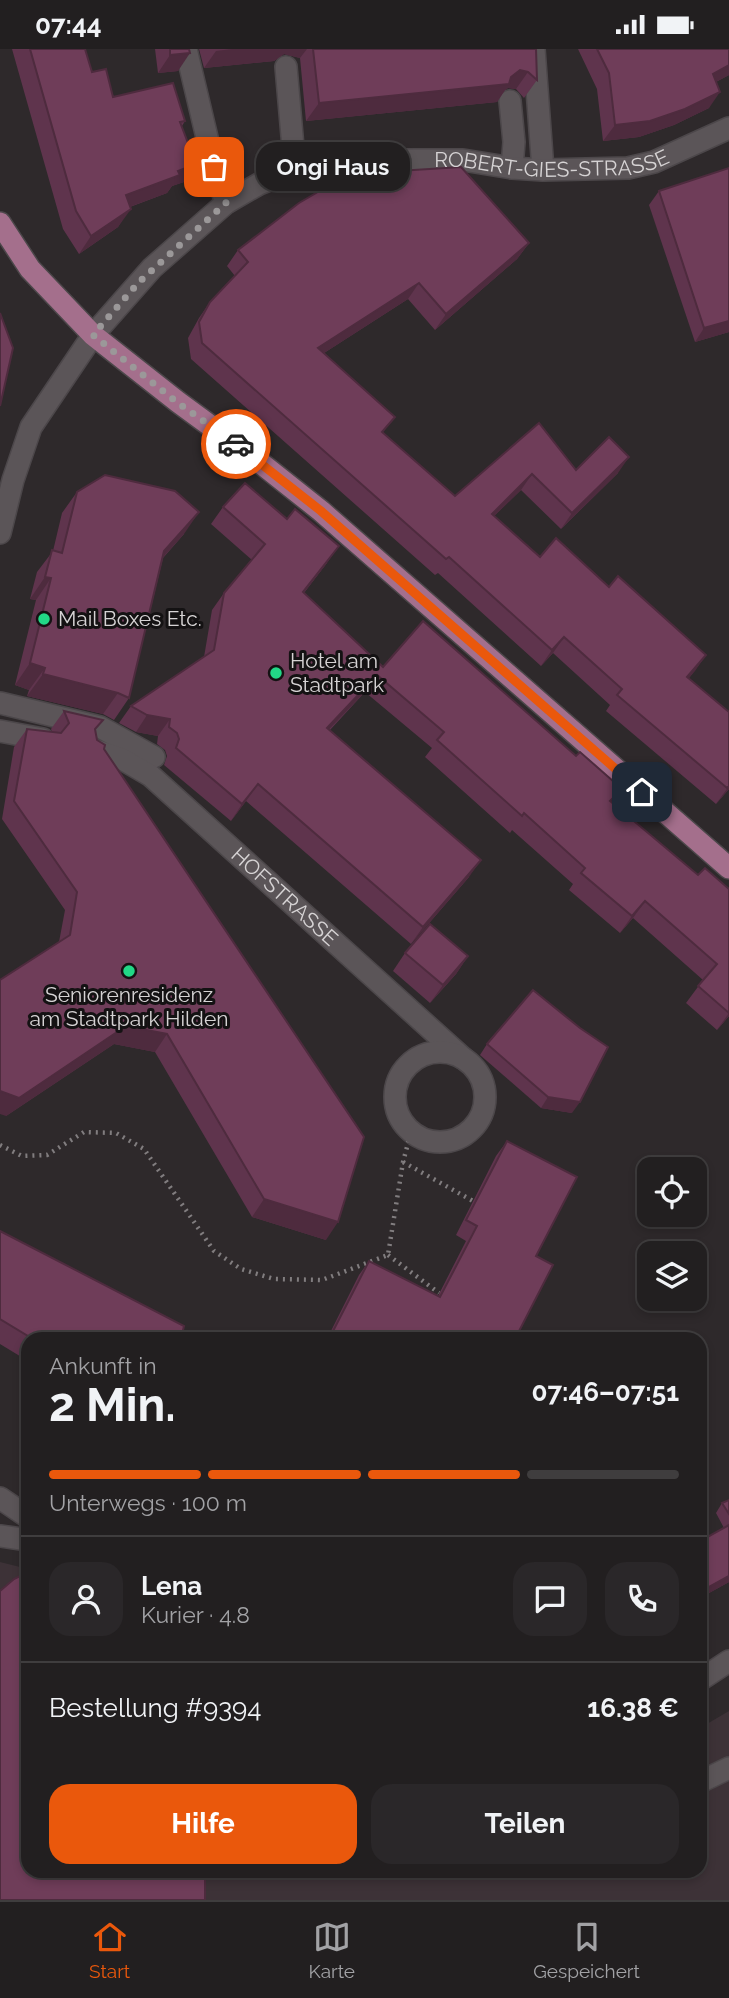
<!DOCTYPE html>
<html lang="de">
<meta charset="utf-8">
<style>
body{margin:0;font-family:Raleway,sans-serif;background:#2a2729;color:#f1f3f6;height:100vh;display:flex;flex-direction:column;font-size:26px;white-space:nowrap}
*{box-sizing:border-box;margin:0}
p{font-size:23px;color:#a2a2a5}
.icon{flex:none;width:38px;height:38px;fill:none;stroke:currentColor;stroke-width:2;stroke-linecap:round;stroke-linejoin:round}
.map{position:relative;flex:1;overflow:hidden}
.panel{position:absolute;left:21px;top:1283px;width:686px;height:546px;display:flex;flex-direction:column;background:#221f20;border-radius:21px;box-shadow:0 4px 10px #0003,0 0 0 2px #3f3d3e}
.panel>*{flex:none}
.fabs{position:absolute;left:637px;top:1108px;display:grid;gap:14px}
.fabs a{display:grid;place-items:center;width:70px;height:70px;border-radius:14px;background:#221f20;box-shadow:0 4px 10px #0003,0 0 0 2px #3f3d3e;font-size:35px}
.pin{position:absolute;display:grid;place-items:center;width:60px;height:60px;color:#fff;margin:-30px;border-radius:14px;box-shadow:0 4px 10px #0006}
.courier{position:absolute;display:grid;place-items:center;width:70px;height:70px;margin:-35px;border:5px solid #ea580c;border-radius:50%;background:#fff;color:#222;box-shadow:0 2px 9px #0007}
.bubble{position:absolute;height:49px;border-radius:21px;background:#221f20;box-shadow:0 4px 10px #0003,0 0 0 2px #3f3d3e;font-size:23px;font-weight:700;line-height:49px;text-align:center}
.summary em{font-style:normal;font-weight:700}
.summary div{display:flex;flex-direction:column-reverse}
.summary{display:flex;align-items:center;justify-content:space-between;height:119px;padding:0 28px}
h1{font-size:46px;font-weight:700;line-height:52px}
.bar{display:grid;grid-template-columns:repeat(4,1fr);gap:10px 7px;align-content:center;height:84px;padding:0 28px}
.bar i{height:9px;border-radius:5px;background:#3f3d3e}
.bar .on{background:#ea580c}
.bar p{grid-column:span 4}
.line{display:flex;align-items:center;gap:18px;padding:0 28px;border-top:2px solid #3f3d3e}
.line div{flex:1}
.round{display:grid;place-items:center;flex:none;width:74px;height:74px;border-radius:21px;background:#2a2729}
.cta{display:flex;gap:14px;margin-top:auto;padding:14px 28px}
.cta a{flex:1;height:80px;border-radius:21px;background:#ea580c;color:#fff;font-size:28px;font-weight:700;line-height:80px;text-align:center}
.cta a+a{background:#2a2729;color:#f1f3f6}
.status{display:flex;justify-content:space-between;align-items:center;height:49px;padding:0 35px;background:#221f20;direction:ltr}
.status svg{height:19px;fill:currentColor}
.menu{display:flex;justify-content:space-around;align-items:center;height:98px;border-top:2px solid #3f3d3e;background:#221f20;font-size:19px;color:#a2a2a5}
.menu a{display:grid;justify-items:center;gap:4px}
.menu .on{color:#ea580c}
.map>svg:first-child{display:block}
</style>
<div class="status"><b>07:44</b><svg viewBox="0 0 49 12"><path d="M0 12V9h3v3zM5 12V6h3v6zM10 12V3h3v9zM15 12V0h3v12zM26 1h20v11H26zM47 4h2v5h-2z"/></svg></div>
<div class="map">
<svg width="729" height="1851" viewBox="0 0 729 1851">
<rect width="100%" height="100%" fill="#2e292b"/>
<!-- built -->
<polygon fill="#3d3237" points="0,1513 28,1520 28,1822 700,1822 700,1679 729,1662 729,1851 0,1851"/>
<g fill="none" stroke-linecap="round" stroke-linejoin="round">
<defs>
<g id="minor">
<polyline points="186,0 214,118 226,154"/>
<polyline points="534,0 543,121"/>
<polyline points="286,18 295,121"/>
<polyline points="510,52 514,93 512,119"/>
<path id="s1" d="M0 484 13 431 31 378 93 286 152 219 226 154 259 135 295 121 371 111H463L512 119 543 121 628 119 654 113 729 79"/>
<polyline points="0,654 100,678 154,708"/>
<polyline points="0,682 43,690"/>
<path id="s2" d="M95 701 122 710 151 727 464 1010"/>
<circle cx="440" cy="1048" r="45"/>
<polyline points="0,1449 28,1468"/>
<polyline points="0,1487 28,1491"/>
<polyline points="700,1631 729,1612"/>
<polyline points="700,1733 729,1719"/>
</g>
<polyline id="major" points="0,174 30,220 93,286 178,353 253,408 321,462 729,819"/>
</defs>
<!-- minor casing -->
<use href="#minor" stroke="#4c474a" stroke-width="24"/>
<!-- major casing -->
<use href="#major" stroke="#4c474a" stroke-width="24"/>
<!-- path -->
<g stroke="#817d7f" stroke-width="4.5" stroke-dasharray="2 5" stroke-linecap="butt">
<polyline points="0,1096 22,1107 47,1106 84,1083 116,1084 144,1100 214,1202 241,1220 274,1230 322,1231 388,1206 403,1113 411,1083"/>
<polyline points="403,1113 473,1152"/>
<polyline points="388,1206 439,1244"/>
</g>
<!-- minor -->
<use href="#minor" stroke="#5b5558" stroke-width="21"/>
<!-- major -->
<use href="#major" stroke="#a46f8c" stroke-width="21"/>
</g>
<!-- wall -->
<g fill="#5f344d">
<polygon points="12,0 85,0 92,23 113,48 185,72 182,77 184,133 172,137 167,144 130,158 118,178 79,205 63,180"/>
<polygon points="155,0 189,0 178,22 158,24"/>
<polygon points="199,0 536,0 537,31 524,49 516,40 508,39 505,41 497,53 306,72 300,9 284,5 274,12 204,19"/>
<polygon points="578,0 729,0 729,26 716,33 709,59 674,76 639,88 603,92 597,40"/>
<polygon points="659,142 729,283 695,293 649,156"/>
<polygon points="529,194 517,210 435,281 408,250 324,304 384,384 455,447 539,374 576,421 618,424 561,480 521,441 494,467 540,508 609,538 706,606 689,629 729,740 716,755 606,662 610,656 553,604 541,617 438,524 435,526 191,310 188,289 199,269 210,253 235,227 227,217 238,201"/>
<polygon points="77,443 184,485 163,509 129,649 114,671 103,665 27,647 29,641 15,636 36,551 30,550 37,523 53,502 62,464"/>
<polygon points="223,458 327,514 304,544 383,618 612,753 698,826 729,967 717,981 686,954 703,931 633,869 620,884 569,841 573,835 512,781 510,784 425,708 432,699 365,643 330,681 469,828 411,895 246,752 231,772 164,716 167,707 165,701 157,695 158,687 136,683 119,674 131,657 204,608 212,561 224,544 252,511 211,475"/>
<polygon points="64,662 95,682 97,691 104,700 326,1191 252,1168 155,1003 114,995 6,1067 59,893 65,861 2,770 14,698 27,680 52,683 51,680"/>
<polygon points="405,904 468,907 456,925 430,954 393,922"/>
<polygon points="487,995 572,1064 541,1059 480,1006"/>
<polygon points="507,1092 536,1207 515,1290 327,1290 359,1226 369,1212 438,1247 466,1192 456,1186 496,1107"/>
<polygon points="0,1182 181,1290 28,1290 28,1312 0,1295"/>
<polygon points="28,1327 28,1360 22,1357 21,1338"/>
<polygon points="729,1451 729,1533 700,1549 700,1492 724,1479 716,1464 722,1454"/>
</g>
<!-- shaded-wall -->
<g fill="#4e2b3e">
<polygon points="232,0 307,0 300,9 284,5 274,12 204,19 216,2"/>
<polygon points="190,4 178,22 158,24 170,6"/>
<polygon points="729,16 729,26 702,40 713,25"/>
<polygon points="520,21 528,23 516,40 508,39 505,41 497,53 306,72 319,54 511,28"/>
<polygon points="720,43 709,59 674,76 639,88 603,92 615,76"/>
<polygon points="196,115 184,133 172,137 167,144 113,164 126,146"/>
<polygon points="131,160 118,178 79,205 91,187"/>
<polygon points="529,194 517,210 435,281 446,265"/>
<polygon points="419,234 408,250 307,315 318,299"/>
<polygon points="729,272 729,283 695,293 704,279"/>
<polygon points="629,408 618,424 561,480 572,464"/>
<polygon points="532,425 521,441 481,480 492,465"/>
<polygon points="199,463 184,485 149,524 164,502"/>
<polygon points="339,497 327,514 291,560 303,543"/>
<polygon points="45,528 51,529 36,551 30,550"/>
<polygon points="564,588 553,604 541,617 552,601"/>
<polygon points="706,606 695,622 676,644 687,628"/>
<polygon points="30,614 45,619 29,641 15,636"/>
<polygon points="43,625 118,644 103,665 27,647"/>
<polygon points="377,626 365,643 315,695 327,679"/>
<polygon points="147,666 170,670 158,687 136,683"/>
<polygon points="258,735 246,752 231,772 242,755"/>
<polygon points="729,737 729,740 716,755"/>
<polygon points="481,811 469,828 411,895 423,878"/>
<polygon points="645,852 633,869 620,884 632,867"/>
<polygon points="468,907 456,925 430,954 443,936"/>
<polygon points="729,964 729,967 717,981"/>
<polygon points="126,977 167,985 155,1003 114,995 6,1067 0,1065 0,1042"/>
<polygon points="548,1048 580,1053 572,1064 541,1059"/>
<polygon points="264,1150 338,1173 326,1191 252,1168"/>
<polygon points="729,1527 729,1533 700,1549 700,1543"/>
</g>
<!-- building -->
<g fill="#6f3d59" stroke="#4e2b3e" stroke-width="2">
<polygon points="30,0 85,0 92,23 106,20 113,48 173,34 185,72 180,73 196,115 178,122 180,126 126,146 131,160 91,187 76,162"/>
<polygon points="170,0 189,0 190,4 170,6"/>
<polygon points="313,0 536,0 537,31 528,23 520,21 511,28 509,35 319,54"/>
<polygon points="597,0 729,0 729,16 713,25 720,43 685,60 650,72 615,76 609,24"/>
<polygon points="461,118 529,194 446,265 419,234 318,299 395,368 382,383 455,447 539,374 576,421 609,388 629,408 572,464 532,425 492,465 540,508 556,489 609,538 618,527 706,606 687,628 729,663 729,737 727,739 617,646 622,640 564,588 552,601 449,508 446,510 202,294 199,273 210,253 248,213 238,201 299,154 335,133 382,123"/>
<polygon points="729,119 729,272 704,279 659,142"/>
<polygon points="0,264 13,299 0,357"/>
<polygon points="105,426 175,442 199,463 164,502 129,649 118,644 43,625 45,619 30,614 51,529 45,528 52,501 62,504 77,443"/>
<polygon points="245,434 287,470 295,460 339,497 303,543 383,618 423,572 576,707 580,703 622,740 610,752 698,826 705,819 729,840 729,964 698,937 717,915 645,852 632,867 581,824 585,819 524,764 522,767 437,691 444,683 377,626 327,679 481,811 423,878 258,735 242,755 176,699 179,690 177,684 169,678 170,670 147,666 131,657 214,601 224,544 265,495 223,458"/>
<polygon points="64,662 103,671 95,680 97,691 105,696 104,700 364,1088 338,1173 264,1150 167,985 126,977 19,1049 0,1042 0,931 70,886 77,843 14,752 27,680 61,684 69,674"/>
<polygon points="430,875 468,907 443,936 405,904"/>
<polygon points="533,941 580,979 608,998 580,1053 548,1048 487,995"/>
<polygon points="507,1092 577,1128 536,1207 553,1216 515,1290 329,1290 369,1212 440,1248 477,1177 466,1171"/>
<polygon points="0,1182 184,1277 181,1290 33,1290 0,1270"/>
<polygon points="729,1451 729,1465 722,1454"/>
<polygon points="729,1476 729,1527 700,1543 700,1492"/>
<polygon points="28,1523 28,1822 205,1822 205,1851 0,1851 0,1542 14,1530"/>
</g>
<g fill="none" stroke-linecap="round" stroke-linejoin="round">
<!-- done -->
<polyline stroke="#9b9899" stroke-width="7" stroke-dasharray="0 12.6" points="214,118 226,154 139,233 93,286 178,354 236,395"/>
<!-- route -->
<polyline stroke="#ea580c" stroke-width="9" points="236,395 321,462 642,743"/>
</g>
<!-- markers -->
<g fill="#22d887" stroke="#141213" stroke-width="2.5">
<circle cx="44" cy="570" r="7"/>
<circle cx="276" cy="624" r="7"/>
<circle cx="129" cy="922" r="7"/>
</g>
<g text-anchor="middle" stroke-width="6" stroke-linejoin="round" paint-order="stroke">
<!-- street labels -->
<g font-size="21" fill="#d6d3d4" stroke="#141213">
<text dy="7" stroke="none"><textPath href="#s1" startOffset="744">ROBERT-GIES-STRASSE</textPath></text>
<text dy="7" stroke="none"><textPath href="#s2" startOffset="242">HOFSTRASSE</textPath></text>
</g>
<!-- poi labels -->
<g font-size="21" fill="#d6d3d4" stroke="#141213" text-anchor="start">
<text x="58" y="577">Mail Boxes Etc.</text>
<text x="290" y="619">Hotel am<tspan x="290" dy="24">Stadtpark</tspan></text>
<text x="129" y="953" text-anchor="middle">Seniorenresidenz<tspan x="129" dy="24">am Stadtpark Hilden</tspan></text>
</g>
</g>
</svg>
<div class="fabs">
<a><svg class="icon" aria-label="locate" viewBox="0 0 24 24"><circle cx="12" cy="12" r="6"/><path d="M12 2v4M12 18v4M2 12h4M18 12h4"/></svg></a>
<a><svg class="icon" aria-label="layers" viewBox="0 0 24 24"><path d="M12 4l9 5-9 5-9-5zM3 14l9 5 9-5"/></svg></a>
</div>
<div class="pin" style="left:214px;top:118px;background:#ea580c"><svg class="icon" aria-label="bag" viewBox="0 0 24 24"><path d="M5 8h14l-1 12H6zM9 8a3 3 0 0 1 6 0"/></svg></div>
<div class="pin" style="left:642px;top:743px;background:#1f2937"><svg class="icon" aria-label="home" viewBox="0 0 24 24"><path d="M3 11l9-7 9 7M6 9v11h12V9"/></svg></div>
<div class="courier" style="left:236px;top:395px"><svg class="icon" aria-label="car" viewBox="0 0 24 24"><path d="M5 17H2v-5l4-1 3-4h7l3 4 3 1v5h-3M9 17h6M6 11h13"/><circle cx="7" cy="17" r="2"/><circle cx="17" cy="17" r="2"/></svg></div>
<div class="bubble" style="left:256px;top:93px;width:154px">Ongi Haus</div>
<section class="panel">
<div class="summary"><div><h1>2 Min.</h1><p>Ankunft in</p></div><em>07:46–07:51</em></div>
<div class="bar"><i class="on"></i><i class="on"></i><i class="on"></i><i></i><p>Unterwegs · 100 m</p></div>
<div class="line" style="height:126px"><a class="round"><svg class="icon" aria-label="person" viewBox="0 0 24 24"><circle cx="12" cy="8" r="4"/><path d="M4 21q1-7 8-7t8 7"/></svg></a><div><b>Lena</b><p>Kurier · 4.8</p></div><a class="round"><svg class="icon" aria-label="chat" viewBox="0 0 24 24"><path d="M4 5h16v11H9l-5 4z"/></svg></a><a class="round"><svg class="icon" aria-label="phone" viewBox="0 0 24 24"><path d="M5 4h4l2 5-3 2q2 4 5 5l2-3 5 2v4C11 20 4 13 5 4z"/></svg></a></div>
<div class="line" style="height:91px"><div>Bestellung #9394</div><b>16.38 €</b></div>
<div class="cta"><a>Hilfe</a><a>Teilen</a></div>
</section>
</div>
<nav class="menu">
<a class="on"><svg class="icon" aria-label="home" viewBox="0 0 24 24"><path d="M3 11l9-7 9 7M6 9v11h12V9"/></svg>Start</a>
<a><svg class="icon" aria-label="map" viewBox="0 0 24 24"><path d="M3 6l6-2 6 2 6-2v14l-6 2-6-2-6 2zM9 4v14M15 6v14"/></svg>Karte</a>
<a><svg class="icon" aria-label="saved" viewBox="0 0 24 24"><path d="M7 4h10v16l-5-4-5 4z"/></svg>Gespeichert</a>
</nav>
